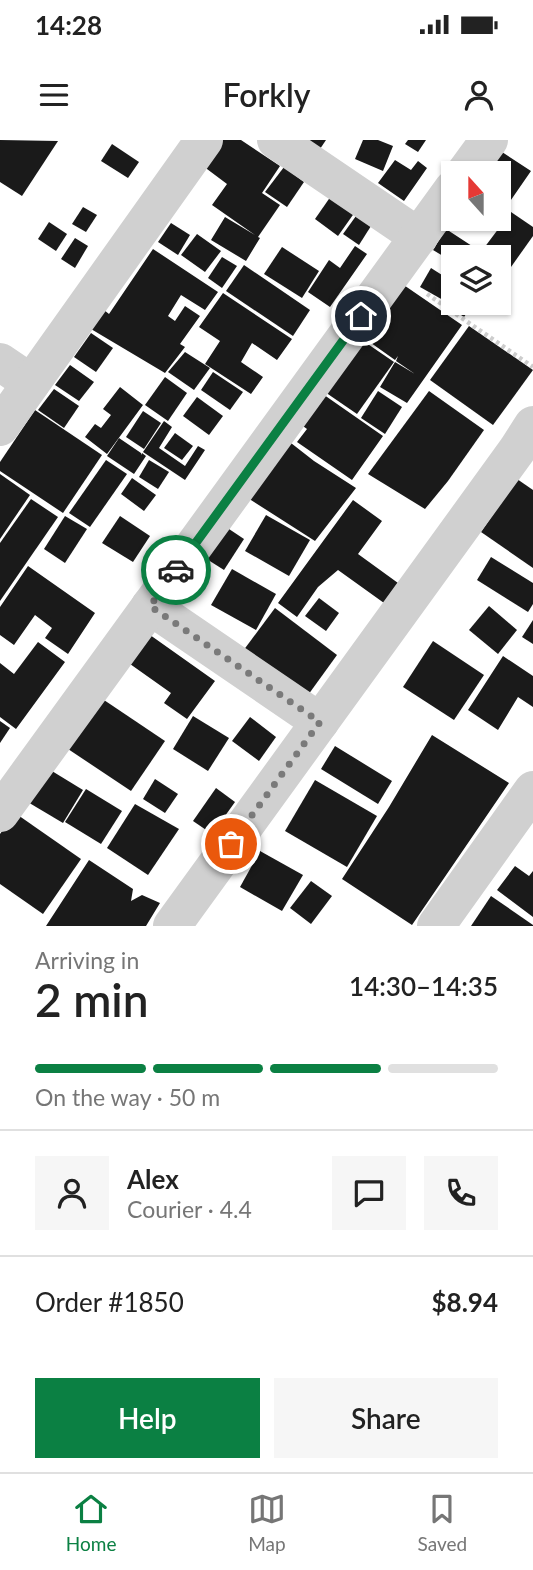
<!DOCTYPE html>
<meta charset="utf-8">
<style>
body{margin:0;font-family:Lato,sans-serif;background:#f6f6f6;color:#222;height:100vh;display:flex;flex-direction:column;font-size:26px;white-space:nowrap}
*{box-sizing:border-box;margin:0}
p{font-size:23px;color:#767676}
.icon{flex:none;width:38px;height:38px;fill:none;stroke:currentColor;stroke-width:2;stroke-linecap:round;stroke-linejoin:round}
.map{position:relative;height:786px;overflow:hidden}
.side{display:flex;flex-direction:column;background:#fff;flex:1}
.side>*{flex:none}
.needle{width:46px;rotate:339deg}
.tools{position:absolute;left:441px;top:21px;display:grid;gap:14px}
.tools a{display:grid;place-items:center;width:70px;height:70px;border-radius:0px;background:#fff;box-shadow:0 2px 5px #0004;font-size:35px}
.pin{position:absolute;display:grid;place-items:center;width:60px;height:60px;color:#fff;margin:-30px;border:4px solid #fff;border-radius:50%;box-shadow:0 2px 7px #0007}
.courier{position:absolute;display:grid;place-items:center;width:70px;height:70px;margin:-35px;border:5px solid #0b8043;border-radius:50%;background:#fff;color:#222;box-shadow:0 2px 9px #0007}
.overview em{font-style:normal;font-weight:600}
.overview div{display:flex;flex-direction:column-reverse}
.overview{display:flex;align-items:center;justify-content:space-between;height:119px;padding:0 35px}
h1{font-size:46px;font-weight:600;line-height:52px}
.bar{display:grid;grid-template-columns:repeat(4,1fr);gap:10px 7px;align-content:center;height:84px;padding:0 35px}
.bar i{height:9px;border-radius:5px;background:#e0e0e0}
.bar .selected{background:#0b8043}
.bar p{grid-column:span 4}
.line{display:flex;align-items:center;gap:18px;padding:0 35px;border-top:2px solid #e0e0e0}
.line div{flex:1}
.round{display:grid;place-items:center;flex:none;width:74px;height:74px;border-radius:0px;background:#f6f6f6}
.button{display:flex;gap:14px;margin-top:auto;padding:14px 35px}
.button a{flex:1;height:80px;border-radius:0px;background:#0b8043;color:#fff;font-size:28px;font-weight:600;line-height:80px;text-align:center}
.button a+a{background:#f6f6f6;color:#222}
.status{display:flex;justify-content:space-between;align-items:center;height:49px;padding:0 35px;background:#fff;direction:ltr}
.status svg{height:19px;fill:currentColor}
header{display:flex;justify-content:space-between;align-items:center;height:91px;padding:0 35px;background:#fff;font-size:32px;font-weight:600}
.tabs{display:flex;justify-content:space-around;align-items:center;height:98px;border-top:2px solid #e0e0e0;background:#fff;font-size:19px;color:#767676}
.tabs a{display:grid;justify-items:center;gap:4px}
.tabs .selected{color:#0b8043}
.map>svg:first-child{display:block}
</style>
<div class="status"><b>14:28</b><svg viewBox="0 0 49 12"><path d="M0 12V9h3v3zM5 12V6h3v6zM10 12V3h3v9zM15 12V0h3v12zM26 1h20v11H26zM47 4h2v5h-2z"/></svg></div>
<header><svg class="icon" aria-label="menu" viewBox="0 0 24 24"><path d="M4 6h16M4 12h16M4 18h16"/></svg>Forkly<svg class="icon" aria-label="person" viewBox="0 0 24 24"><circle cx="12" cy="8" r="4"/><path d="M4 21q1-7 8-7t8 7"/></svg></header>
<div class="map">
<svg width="533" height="786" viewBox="0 0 533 786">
<rect width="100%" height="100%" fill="#fff"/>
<!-- building -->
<g fill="#1a1a1a">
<polygon points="0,0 58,1 22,56 0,42"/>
<polygon points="221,0 241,0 280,26 262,53 280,65 258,97 260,98 246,121 211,100 225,77 255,95 212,65 227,44 203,26"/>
<polygon points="300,0 326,0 318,12"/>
<polygon points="363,0 378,0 393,6 383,31 355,19"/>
<polygon points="408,0 426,0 418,12 405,4"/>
<polygon points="112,4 139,22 128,38 101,21"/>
<polygon points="499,10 531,31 502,73 499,70 499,33 483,33"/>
<polygon points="395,20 411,30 418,21 427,28 404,61 378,43"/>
<polygon points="284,27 304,42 287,67 265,52"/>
<polygon points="331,56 355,72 338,96 315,79"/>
<polygon points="83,67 97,75 86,92 72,84"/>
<polygon points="511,72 533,87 533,96 511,127 484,108"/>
<polygon points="356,76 371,86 359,105 343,94"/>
<polygon points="49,82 67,94 56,111 38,99"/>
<polygon points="171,83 190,95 178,115 158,102"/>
<polygon points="446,89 472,106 465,117 453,117 453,122 433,110"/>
<polygon points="197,94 221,111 205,132 181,115"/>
<polygon points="75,98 88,106 75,128 61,119"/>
<polygon points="355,106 367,114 330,167 308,152 329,120 340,128"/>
<polygon points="282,107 319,131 302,158 264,134"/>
<polygon points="153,109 218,152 205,170 181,155 168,176 175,181 185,166 200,176 180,204 185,207 165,233 91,189 104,170 109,174"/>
<polygon points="222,117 237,126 222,148 208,138"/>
<polygon points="244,125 310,170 293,196 226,151"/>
<polygon points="431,128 453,142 443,160 420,147"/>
<polygon points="395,139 462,185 407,263 380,247 395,222 415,234 396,221 398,216 395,220 357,193"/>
<polygon points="223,153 292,199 277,220 252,203 241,222 263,237 251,254 205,224 220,201 199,187"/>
<polygon points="453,155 453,163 474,163 464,177 446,165"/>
<polygon points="469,186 533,230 493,285 430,240"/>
<polygon points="91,193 113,208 96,232 74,217"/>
<polygon points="359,198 394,222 357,274 322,250"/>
<polygon points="185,212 210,228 194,250 168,232"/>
<polygon points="70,225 94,242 79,261 55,245"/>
<polygon points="213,232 243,252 230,270 201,250"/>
<polygon points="165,237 187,253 168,281 145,265"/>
<polygon points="120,247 143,265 107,314 85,297 95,284 101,288 111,275 103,269"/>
<polygon points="54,249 79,266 64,288 38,270"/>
<polygon points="317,250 383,296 352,340 297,302 307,289 296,281"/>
<polygon points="378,251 402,267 385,294 361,278"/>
<polygon points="429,251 484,290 448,341 425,369 368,334"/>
<polygon points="197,257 223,276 209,295 183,276"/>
<polygon points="35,270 102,315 63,373 0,331 0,322"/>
<polygon points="143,271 161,283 144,309 126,297"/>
<polygon points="164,281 172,287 159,308 185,326 198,306 205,310 185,340 143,312"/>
<polygon points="175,293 193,306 182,320 164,308"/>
<polygon points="282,296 314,321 356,348 315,401 240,353"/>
<polygon points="119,298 141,313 141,315 142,313 146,316 134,334 107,316"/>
<polygon points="106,320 127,334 90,387 69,373"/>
<polygon points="149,320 169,332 158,349 139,337"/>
<polygon points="0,334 30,355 0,399"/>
<polygon points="132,338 156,355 144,371 121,354"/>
<polygon points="517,339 533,350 533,428 481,392"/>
<polygon points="31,359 58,377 0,461 0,403"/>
<polygon points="353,360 382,381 358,414 398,443 384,463 338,430 318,447 297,477 278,463"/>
<polygon points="266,375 310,400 289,436 245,411"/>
<polygon points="65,376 87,389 65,423 44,409"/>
<polygon points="120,376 150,396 133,422 102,403"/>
<polygon points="226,387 244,399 224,430 205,418"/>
<polygon points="491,417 533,443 533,464 528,472 477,440"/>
<polygon points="28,426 95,473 68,514 45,498 52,488 35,475 14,505 0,495 0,467"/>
<polygon points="232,429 276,454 256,490 211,465"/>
<polygon points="319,458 339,473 326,491 305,476"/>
<polygon points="489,466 517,490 498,514 469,490"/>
<polygon points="275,468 337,515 303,562 240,515"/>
<polygon points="533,480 533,504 522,497"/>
<polygon points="143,490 215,541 187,579 164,563 171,553 123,519"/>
<polygon points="433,501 484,535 454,580 403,547"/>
<polygon points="38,502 65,522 16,589 0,577 0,523 14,534"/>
<polygon points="503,516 533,536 533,567 518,557 498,590 468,570"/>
<polygon points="101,558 165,601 131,651 68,609"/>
<polygon points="193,576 229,598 208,631 173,609"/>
<polygon points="250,577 276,597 259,621 232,601"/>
<polygon points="0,581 10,588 0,603"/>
<polygon points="432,595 509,643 412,785 342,739 389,667"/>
<polygon points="335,606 392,641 378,664 321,629"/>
<polygon points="47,628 83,650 63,683 26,661"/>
<polygon points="155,639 178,654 165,673 143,659"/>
<polygon points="315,640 377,676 347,727 285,691"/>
<polygon points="216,648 235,662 212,694 193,681"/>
<polygon points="86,649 122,671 101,704 65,682"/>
<polygon points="135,664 179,689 148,735 107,708"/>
<polygon points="15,673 81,719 43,774 0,744 0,694"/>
<polygon points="260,711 303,735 282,771 240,747"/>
<polygon points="89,720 133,749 131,761 142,755 160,763 146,786 46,786"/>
<polygon points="515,726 529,736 533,731 533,777 497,750"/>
<polygon points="311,741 332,756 311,784 290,768"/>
<polygon points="491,756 533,785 533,786 471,786"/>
</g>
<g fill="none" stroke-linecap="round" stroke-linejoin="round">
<!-- path -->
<polyline stroke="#cdcdcd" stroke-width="4.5" stroke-dasharray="3.5 3.5" stroke-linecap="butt" points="427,154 533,227"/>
<!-- street -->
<g stroke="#d0d0d0" stroke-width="38">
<polyline points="276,0 419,97"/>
<polyline points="465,33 489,0"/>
<polyline points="0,222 31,243"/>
<polyline points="0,287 204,0"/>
<polyline points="150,466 320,582"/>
<polyline points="0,673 453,49"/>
<polyline points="172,786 517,310 533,285"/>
<polyline points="436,786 533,650"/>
</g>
</g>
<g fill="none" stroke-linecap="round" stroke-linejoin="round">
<!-- done -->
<polyline stroke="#7a7a7a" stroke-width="7" stroke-dasharray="0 12.6" points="176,430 150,466 320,582 231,704"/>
<!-- route -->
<polyline stroke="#0b8043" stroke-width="9" points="176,430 361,176"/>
</g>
</svg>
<div class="tools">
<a><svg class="needle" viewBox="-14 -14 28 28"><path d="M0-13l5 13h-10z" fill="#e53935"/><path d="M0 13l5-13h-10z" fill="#767676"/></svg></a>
<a><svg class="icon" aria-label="layers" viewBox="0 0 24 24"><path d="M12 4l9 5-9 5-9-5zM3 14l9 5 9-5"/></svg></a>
</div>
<div class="pin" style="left:231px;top:704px;background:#ea580c"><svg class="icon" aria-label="bag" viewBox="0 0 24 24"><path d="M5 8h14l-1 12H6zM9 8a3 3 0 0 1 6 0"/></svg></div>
<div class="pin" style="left:361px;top:176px;background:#1f2937"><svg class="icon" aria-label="home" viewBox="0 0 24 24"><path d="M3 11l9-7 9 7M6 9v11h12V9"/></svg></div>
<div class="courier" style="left:176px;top:430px"><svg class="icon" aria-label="car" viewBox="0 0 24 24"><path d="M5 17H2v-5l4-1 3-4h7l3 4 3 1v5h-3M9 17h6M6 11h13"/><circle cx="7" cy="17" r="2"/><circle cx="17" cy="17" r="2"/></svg></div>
</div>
<section class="side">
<div class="overview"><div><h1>2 min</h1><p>Arriving in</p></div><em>14:30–14:35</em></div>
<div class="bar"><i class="selected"></i><i class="selected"></i><i class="selected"></i><i></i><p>On the way · 50 m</p></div>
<div class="line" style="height:126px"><a class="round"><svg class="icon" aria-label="person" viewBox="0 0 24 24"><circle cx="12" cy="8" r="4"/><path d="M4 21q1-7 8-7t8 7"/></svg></a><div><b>Alex</b><p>Courier · 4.4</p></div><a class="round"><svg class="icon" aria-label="chat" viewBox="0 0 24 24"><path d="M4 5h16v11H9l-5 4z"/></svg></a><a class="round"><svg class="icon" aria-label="phone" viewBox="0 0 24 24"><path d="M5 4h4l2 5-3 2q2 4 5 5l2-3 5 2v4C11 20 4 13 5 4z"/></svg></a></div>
<div class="line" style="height:91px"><div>Order #1850</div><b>$8.94</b></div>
<div class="button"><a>Help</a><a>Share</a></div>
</section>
<nav class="tabs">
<a class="selected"><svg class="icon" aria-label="home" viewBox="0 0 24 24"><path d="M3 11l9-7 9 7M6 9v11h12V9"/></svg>Home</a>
<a><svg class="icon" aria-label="map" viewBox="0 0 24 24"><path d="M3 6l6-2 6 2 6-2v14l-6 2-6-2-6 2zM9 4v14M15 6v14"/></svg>Map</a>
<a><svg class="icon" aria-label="saved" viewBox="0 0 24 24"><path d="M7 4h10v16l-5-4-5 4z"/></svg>Saved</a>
</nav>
